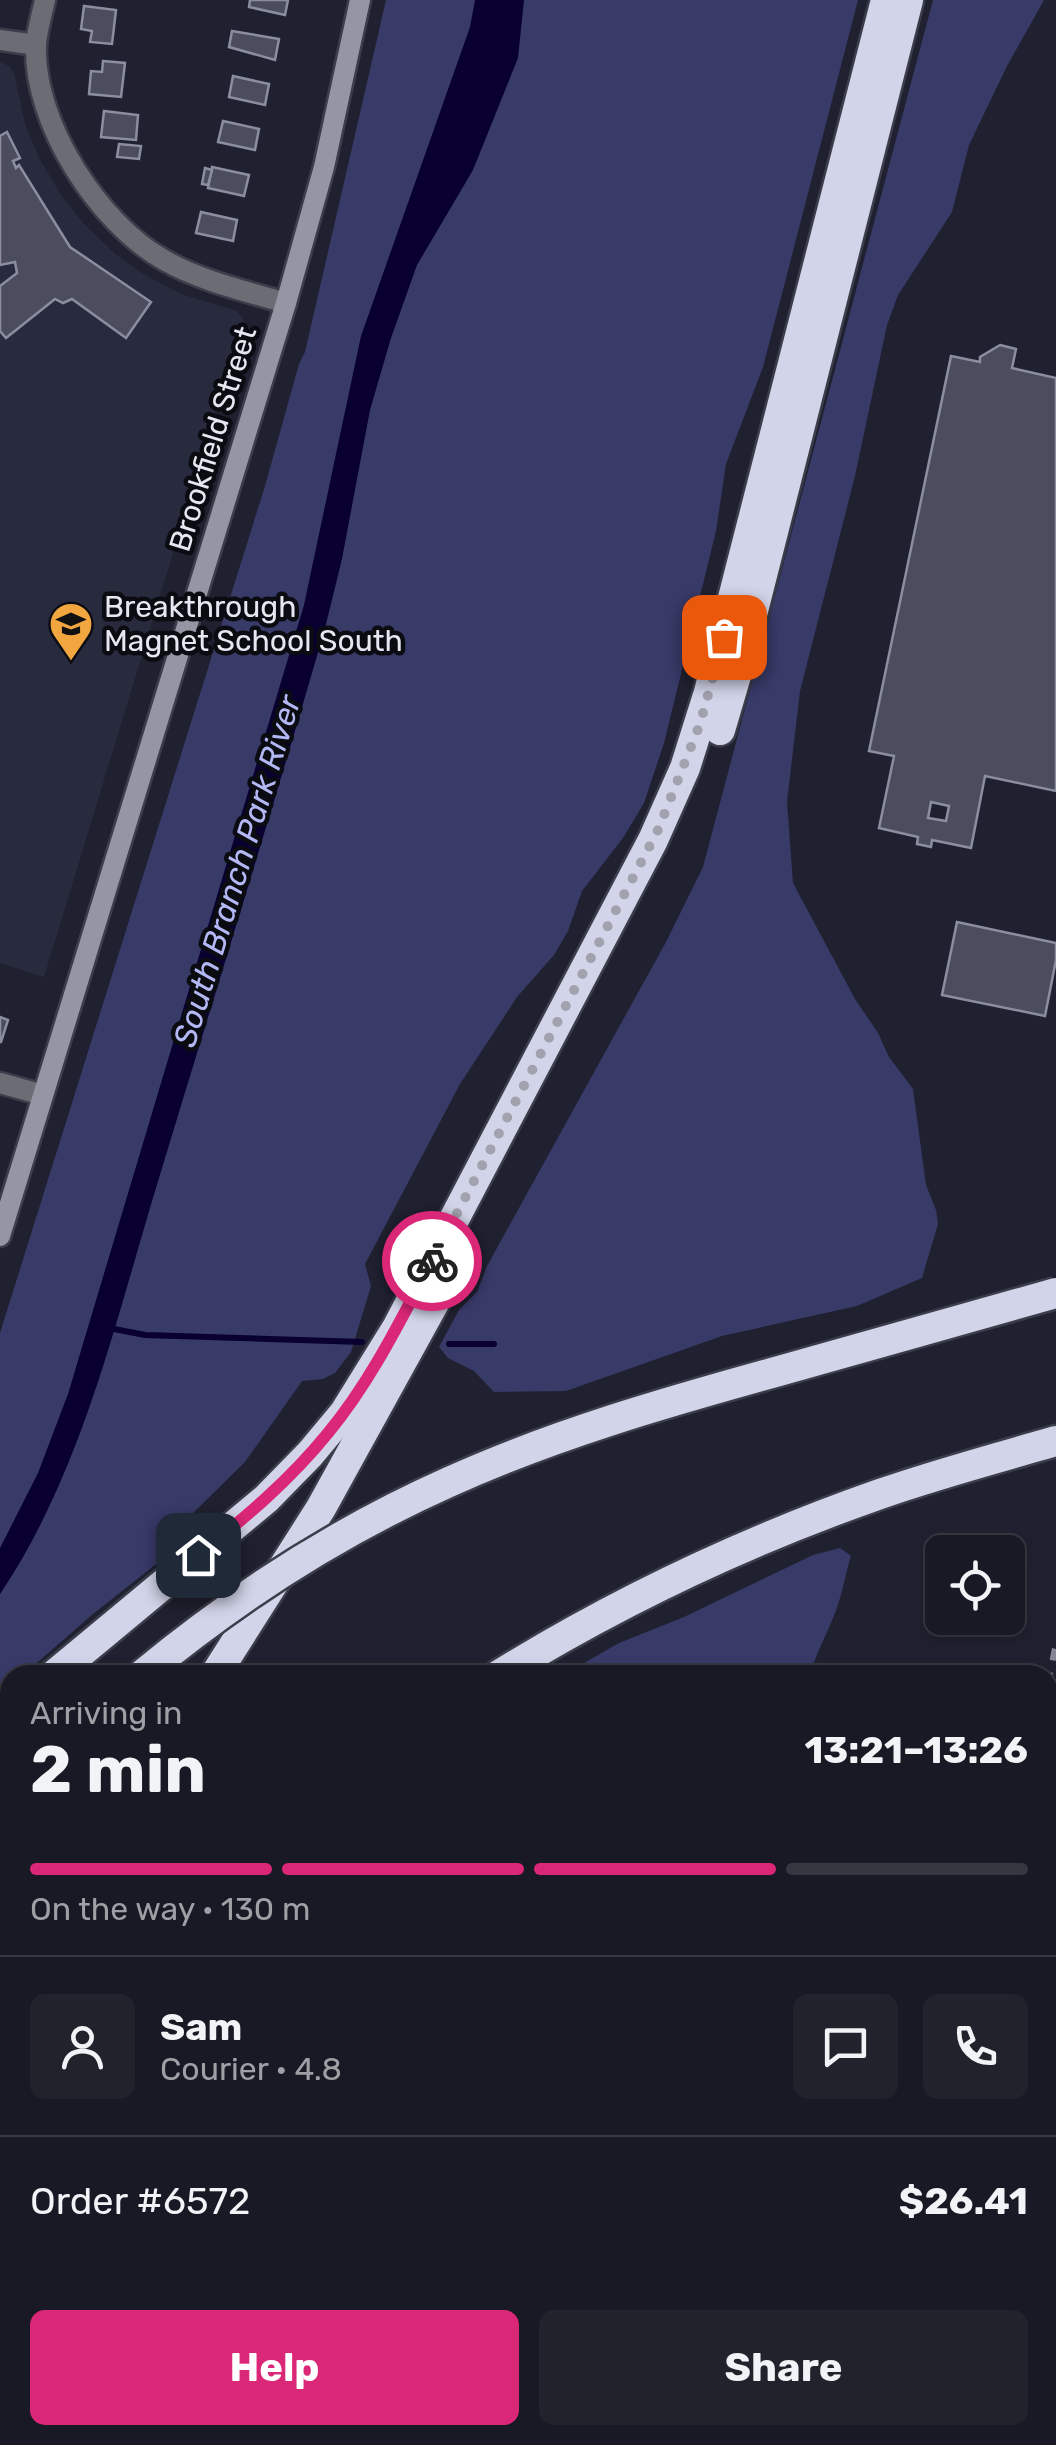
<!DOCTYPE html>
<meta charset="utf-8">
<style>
body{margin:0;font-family:Rubik,sans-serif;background:#21222c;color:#f1f3f6;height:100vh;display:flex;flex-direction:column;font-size:38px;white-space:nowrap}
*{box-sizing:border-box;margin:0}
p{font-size:32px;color:#9fa0a6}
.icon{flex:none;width:55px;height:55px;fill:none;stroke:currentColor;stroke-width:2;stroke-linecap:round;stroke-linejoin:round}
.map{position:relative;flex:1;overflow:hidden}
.side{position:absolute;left:0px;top:1665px;width:1058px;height:780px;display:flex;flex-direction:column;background:#181924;border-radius:30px 30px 0 0;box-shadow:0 5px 15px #0003,0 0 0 2px #363841}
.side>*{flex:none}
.controls{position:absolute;left:925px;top:1535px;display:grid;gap:20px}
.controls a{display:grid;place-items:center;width:100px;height:100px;border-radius:15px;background:#181924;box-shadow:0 5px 15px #0003,0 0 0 2px #363841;font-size:50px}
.pin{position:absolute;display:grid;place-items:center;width:85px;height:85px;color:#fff;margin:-42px;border-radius:20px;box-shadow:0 5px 15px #0006}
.courier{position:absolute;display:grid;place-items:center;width:100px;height:100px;margin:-50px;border:8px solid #db2777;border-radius:50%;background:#fff;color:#222;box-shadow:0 2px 12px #0007}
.summary em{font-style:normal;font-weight:700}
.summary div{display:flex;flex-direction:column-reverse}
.summary{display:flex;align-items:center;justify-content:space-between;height:170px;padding:0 30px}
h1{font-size:65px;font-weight:700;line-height:75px}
.bar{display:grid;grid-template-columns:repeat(4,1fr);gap:15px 10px;align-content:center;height:120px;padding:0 30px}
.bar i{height:12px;border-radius:8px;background:#363841}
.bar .current{background:#db2777}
.bar p{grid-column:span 4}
.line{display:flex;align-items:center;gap:25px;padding:0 30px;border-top:2px solid #363841}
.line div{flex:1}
.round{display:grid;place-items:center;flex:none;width:105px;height:105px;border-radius:15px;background:#21222c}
.primary-button{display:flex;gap:20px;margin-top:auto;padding:20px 30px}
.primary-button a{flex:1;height:115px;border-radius:15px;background:#db2777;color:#fff;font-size:40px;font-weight:700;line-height:115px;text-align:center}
.primary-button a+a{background:#21222c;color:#f1f3f6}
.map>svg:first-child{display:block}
</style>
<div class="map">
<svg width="1056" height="2445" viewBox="0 0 1056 2445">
<rect width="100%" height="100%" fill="#202130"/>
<!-- built -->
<polygon fill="#282a3e" points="0,62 9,66 14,73 25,124 39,158 61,195 84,224 115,254 145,275 184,295 237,311 244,320 44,977 0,963"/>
<!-- green -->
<g fill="#383a68">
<polygon points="386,0 858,0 763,367 726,464 716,531 664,743 644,803 623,838 582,891 568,931 554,955 517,997 460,1084 365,1264 371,1286 351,1352 335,1373 323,1379 302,1381 245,1462 191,1515 208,1523 93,1614 23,1675 10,1675 10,1687 0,1697 0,1333 265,486 299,364 305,352"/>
<polygon points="933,0 1044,0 1007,66 969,145 952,212 898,295 887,325 855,476 800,691 787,802 793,883 855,999 878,1033 889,1057 913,1089 926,1185 936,1210 938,1224 922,1278 857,1306 722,1336 566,1391 494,1392 474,1371 448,1358 439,1347 459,1310 477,1292 487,1266 666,942 703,867"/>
<path d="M840 1548 851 1556C845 1575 842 1596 835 1613 827 1634 816 1653 810 1675H563L619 1643 684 1617 813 1555Z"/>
<polygon points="10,2196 10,2244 0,2244 0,2209"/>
<polygon points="463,2435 617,2435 649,2445 465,2445"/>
</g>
<!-- water -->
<path fill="#09002f" d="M475 0H524L518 58 473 170 417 265 391 338 370 410 342 559 324 632C271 815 214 996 159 1178 116 1318 83 1471 0 1594V1548L38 1473 68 1394 304 605 361 336 470 27Z"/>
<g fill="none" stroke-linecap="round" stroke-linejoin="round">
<!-- stream -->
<g stroke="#09002f" stroke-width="6">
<polyline points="109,1328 145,1335 362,1342"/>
<polyline points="449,1344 494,1344"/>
</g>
</g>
<!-- building -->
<g fill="#4b4c5d" stroke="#8b8da0" stroke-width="2.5" fill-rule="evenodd">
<polygon points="250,0 288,0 285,15 249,7"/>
<polygon points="84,6 116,10 112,44 90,42 92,31 81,29"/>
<polygon points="232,31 279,39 275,60 229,47"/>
<polygon points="103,61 125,63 121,97 89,94 91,71 102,72"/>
<polygon points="233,76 269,84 265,105 229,97"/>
<polygon points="104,111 138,115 136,140 101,137"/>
<polygon points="223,121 259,129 255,150 218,142"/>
<polygon points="7,132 20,158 13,161 16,168 19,165 70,247 151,302 126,338 72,299 63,303 55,299 6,338 0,331 0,286 17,273 15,262 0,265 0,136"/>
<polygon points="119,144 141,146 139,159 117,157"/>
<polygon points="212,167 249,175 244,196 208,188"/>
<polygon points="205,168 212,170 208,185 202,184"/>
<polygon points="201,212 237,220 233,241 196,233"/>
<path d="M1000 345 1016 349 1012 368 1056 378V791L985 776 971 848 932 840 931 847 917 844 918 837 879 828 894 756 869 751 951 356 980 362V357ZM931 802 949 806 946 821 928 818Z"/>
<polygon points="957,922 1056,943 1056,960 1045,1016 942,995"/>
<polygon points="0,1017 8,1020 1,1042 0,1042"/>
<polygon points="1048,1741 1056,1742 1048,1781"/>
<polygon points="1056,1928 1056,2267 1048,2265 1048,1969"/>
<polygon points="18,2435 97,2435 96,2445 17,2445"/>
<polygon points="223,2435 282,2435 283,2445 224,2445"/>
<polygon points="294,2435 323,2435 324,2445 295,2445"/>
<polygon points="340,2435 369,2435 370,2445 340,2445"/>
<polygon points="373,2435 417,2435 418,2445 374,2445"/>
<polygon points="601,2435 841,2435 839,2445 648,2445 631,2440 629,2445 597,2445"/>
</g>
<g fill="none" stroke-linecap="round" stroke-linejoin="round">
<defs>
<g id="street">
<path d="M45 0C42 14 37 30 36 45 33 122 98 223 164 260 201 281 245 291 286 303"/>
<polyline points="0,40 36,45"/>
<polyline points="0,1083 43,1095"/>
<polyline points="190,2435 191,2445"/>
</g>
<polyline id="secondary" points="0,1236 286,303 324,167 360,0"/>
<g id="highway">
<polyline points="720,730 740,662 908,0"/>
<polyline points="54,1675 266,1499 310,1454 345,1412 397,1328 653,840 685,768 709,692 886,0"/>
<polyline points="215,1675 321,1508 434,1303"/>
<path d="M499 1675C619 1601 746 1541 880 1494 937 1474 997 1458 1056 1441"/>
<polyline points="0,1729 10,1718"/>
<polyline points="0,1816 10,1805"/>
<polyline points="0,2018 10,1999"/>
<polyline points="0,2149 10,2136"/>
</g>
</defs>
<!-- street casing -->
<use href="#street" stroke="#3c3d4b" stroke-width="25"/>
<!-- secondary casing -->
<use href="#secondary" stroke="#3c3d4b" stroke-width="25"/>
<!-- highway casing -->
<use href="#highway" stroke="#3c3d4b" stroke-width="35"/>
<!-- street -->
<use href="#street" stroke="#6b6c74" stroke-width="20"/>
<!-- secondary -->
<use href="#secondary" stroke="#9596a3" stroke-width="20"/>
<!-- highway -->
<use href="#highway" stroke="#d2d5e9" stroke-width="30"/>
<!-- rail -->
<g stroke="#868793" stroke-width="6" stroke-dasharray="12 12" stroke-linecap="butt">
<polyline points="1048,1684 1056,1643"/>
<polyline points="890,2445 892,2435"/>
</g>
<defs>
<path id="highway-bridge" d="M142 1675C235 1598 339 1531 449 1482 555 1434 667 1402 779 1371 871 1345 964 1319 1056 1293"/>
</defs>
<!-- highway-bridge casing -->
<use href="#highway-bridge" stroke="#3c3d4b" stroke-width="35" stroke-linecap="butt"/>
<!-- highway-bridge -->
<use href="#highway-bridge" stroke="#d2d5e9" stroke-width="30"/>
</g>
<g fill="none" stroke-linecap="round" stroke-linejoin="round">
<!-- done -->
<polyline stroke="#a1a2ad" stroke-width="10" stroke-dasharray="0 18" points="432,1261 658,830 700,724 724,637"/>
<!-- route -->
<path stroke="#db2777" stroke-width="12" d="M198 1555C245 1518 290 1480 328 1433 371 1381 400 1321 432 1261"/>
</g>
<!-- icons -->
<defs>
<symbol id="school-pin" viewBox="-11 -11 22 30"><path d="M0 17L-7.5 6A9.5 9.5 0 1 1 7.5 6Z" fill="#f1a640" stroke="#0b0b12"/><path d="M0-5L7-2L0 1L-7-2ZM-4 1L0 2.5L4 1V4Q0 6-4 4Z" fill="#111"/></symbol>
</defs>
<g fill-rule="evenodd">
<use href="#school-pin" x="46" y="599" width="50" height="68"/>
</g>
<g text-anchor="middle" stroke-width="9" stroke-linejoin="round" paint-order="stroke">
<!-- street labels -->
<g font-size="30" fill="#e6e7f1" stroke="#0b0b12">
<text transform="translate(213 439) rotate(-73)" y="10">Brookfield Street</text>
</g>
<!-- poi labels -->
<g font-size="30" fill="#e6e7f1" stroke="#0b0b12" text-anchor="start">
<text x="104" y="617">Breakthrough<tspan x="104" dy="34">Magnet School South</tspan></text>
</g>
<!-- water labels -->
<g font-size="32" font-style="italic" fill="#b3b8f5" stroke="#0b0b12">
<text transform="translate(237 871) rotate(-73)" y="11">South Branch Park River</text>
</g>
</g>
</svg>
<div class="controls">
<a><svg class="icon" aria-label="locate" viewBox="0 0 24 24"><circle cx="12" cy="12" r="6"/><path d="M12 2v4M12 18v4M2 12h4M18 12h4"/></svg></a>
</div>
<div class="pin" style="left:724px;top:637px;background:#ea580c"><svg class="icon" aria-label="bag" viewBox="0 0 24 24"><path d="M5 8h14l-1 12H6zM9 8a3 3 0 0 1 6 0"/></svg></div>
<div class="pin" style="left:198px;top:1555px;background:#1f2937"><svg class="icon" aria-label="home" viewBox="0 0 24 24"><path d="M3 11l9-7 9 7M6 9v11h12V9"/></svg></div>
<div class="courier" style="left:432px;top:1261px"><svg class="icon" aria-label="bike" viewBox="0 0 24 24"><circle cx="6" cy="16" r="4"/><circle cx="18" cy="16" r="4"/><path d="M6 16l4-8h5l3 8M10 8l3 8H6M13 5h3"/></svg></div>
<section class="side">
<div class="summary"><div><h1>2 min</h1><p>Arriving in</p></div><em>13:21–13:26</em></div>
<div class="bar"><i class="current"></i><i class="current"></i><i class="current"></i><i></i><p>On the way · 130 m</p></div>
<div class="line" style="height:180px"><a class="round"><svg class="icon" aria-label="person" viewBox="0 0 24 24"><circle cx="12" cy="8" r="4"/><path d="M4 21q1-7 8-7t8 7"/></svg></a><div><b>Sam</b><p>Courier · 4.8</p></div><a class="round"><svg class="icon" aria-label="chat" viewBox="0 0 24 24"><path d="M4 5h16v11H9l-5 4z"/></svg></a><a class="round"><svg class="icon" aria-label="phone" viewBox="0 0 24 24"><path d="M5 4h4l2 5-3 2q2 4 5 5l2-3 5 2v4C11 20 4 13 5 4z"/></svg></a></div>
<div class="line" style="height:130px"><div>Order #6572</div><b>$26.41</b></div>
<div class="primary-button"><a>Help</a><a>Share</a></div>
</section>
</div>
